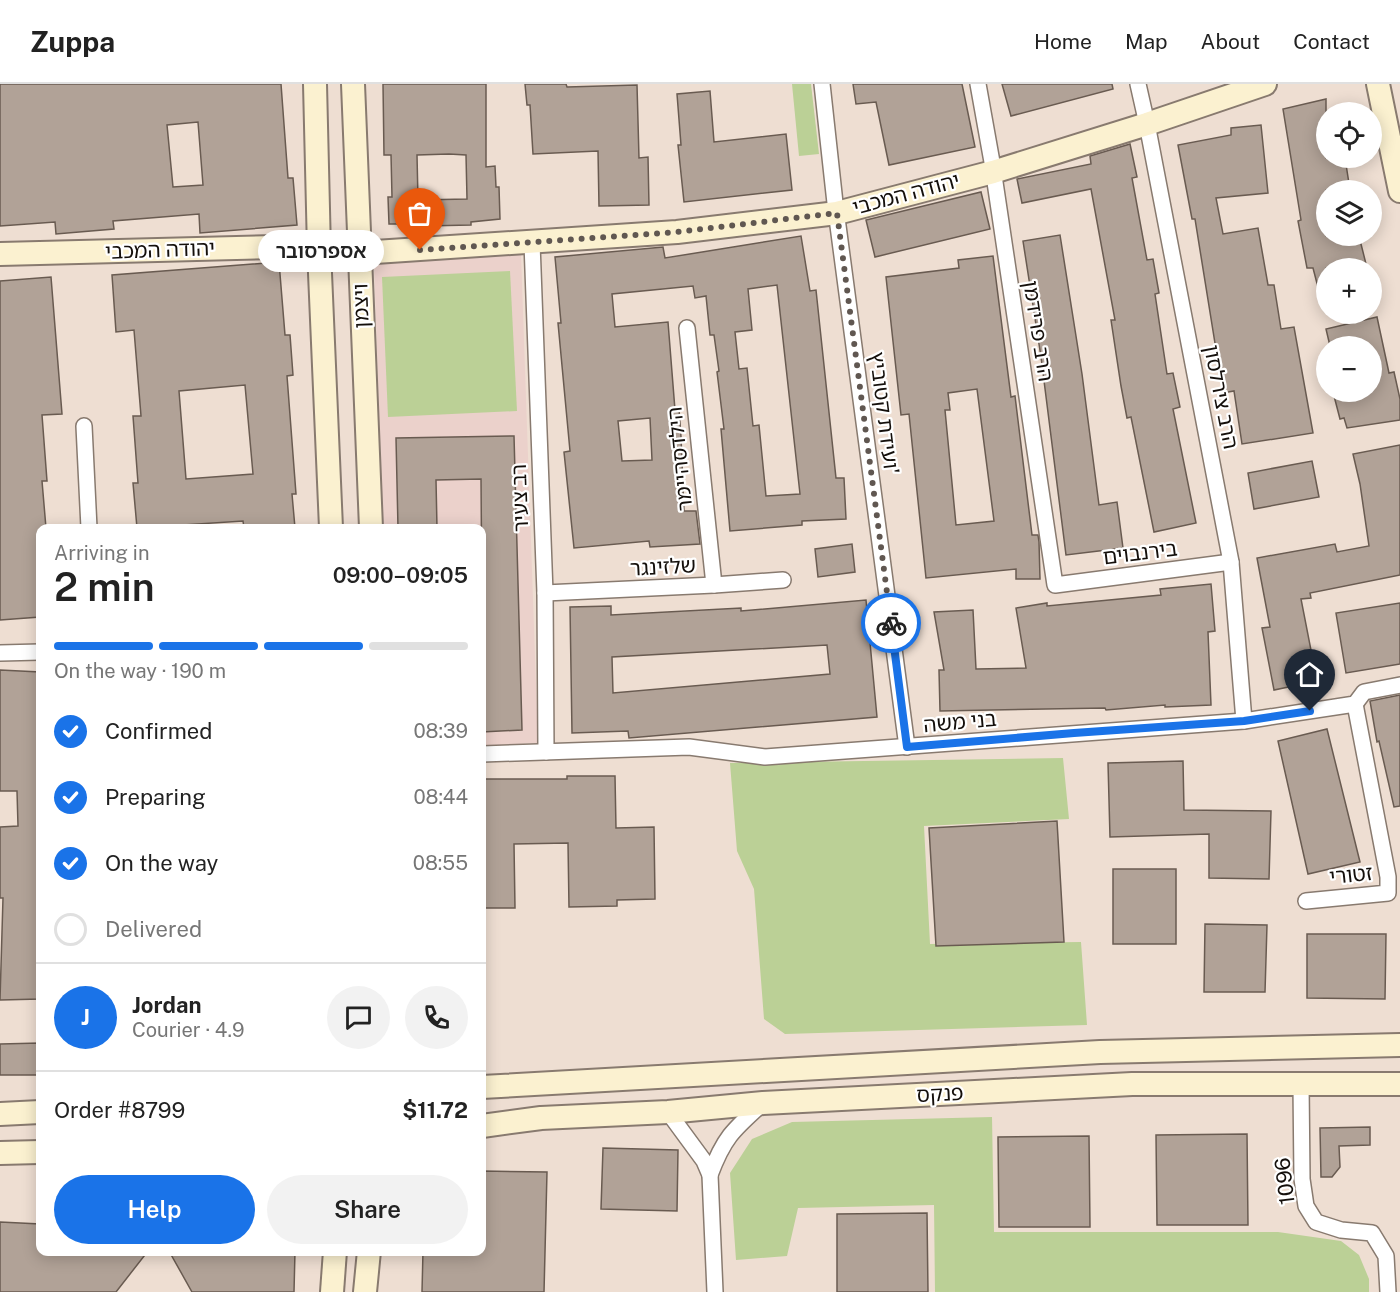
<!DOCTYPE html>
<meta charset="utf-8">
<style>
body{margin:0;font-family:"Public Sans","Noto Sans Hebrew",sans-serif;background:#f2f2f2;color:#222;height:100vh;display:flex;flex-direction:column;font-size:22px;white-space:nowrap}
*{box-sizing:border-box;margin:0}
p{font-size:20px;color:#767676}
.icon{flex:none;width:33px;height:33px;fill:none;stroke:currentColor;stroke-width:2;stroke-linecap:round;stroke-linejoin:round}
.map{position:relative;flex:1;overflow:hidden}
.details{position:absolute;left:36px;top:440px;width:450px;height:732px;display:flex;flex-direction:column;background:#fff;border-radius:12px;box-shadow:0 3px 15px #0003}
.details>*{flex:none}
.buttons{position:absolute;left:1316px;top:18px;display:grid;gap:12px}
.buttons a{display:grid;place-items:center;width:66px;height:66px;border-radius:50%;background:#fff;box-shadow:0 3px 15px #0003;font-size:30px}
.pin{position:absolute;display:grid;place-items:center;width:51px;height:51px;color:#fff;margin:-62px -26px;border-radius:50% 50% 50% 0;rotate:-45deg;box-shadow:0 0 6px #0007}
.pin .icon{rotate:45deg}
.courier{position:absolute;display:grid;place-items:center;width:60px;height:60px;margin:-30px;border:4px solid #1a73e8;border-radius:50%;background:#fff;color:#222;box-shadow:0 2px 8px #0007}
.bubble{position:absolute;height:42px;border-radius:21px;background:#fff;box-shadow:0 3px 15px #0003;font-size:20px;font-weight:600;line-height:42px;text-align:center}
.overview em{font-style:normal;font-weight:600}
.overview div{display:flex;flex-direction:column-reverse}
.overview{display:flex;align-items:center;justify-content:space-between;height:102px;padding:0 18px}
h1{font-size:39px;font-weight:600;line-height:45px}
.bar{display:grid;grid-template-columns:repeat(4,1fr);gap:9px 6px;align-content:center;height:72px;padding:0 18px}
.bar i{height:8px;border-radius:4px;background:#e0e0e0}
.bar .selected{background:#1a73e8}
.bar p{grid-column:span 4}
.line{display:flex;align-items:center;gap:15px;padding:0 18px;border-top:2px solid #e0e0e0}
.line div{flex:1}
.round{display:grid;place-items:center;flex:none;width:63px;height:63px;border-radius:32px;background:#f2f2f2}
ol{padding:0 18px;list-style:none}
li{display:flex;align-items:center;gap:18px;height:66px}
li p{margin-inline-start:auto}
li .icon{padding:6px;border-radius:50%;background:#1a73e8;color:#fff;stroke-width:4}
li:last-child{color:#767676}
li i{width:33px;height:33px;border:3px solid #e0e0e0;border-radius:50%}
.action{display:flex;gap:12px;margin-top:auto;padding:12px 18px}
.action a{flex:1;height:69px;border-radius:36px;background:#1a73e8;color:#fff;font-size:24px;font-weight:600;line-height:69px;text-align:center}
.action a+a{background:#f2f2f2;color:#222}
header{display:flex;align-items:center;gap:36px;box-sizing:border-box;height:84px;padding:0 30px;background:#fff;border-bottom:2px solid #e0e0e0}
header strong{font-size:28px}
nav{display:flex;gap:33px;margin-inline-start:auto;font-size:21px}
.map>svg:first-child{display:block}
</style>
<header>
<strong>Zuppa</strong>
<nav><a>Home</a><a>Map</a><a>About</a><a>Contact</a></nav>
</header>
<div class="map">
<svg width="1400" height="1208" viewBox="0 0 1400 1208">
<rect width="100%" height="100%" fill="#eeded2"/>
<!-- education -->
<polygon fill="#ebd1cb" points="521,170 538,659 482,662 482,444 383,444 374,179"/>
<!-- green -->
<g fill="#bbd096">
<polygon points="792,0 811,0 819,70 799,72"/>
<polygon points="510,187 517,327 388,333 382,193"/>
<polygon points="1063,674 1069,735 924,742 930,860 1081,858 1087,941 785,950 764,935 754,805 737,767 730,679"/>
<polygon points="992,1033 994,1148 1278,1148 1341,1157 1359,1171 1369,1195 1369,1208 935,1208 934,1121 798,1124 787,1172 736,1176 730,1089 752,1055 792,1038"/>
</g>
<!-- building -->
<g fill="#b1a297" stroke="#695b51" stroke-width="1.5" fill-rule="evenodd">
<path d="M0 0H281L288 94H293L297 141 200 149 199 130 113 137 114 145 56 150 55 138 0 142ZM198 38 203 101 173 103 167 41Z"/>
<path d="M383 0H486V83L495 82 496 103H499L500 135 471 138V141L424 142V140H389L388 113H392L391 71H384ZM449 70 466 71 467 115 418 116 417 71Z"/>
<polygon points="525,0 566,0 567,3 637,1 639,74 648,73 649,121 599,122 598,67 533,70 530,21 527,21"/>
<polygon points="853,0 962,0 975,63 889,81 876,18 856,20"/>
<polygon points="1002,0 1112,0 1113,5 1011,32"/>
<polygon points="710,7 714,58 786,50 792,106 684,118 678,61 681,61 677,10"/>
<polygon points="1326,15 1326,74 1345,74 1350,106 1326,106 1326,152 1359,152 1367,184 1326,184 1326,214 1321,215 1313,184 1307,184 1298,137 1301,136 1283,25"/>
<polygon points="1261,41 1268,109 1216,114 1223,150 1258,144 1268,201 1274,201 1281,245 1294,243 1313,349 1242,360 1234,307 1223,309 1195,135 1192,135 1178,61 1231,51 1231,44"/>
<polygon points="1130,60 1137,93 1132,94 1147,176 1153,175 1159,209 1155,210 1167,290 1173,289 1180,323 1173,325 1196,439 1154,448 1131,333 1127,334 1121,302 1111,236 1115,236 1091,105 1022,119 1017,95 1091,80 1090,72"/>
<polygon points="981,108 990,145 875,173 866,136"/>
<polygon points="1060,151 1082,290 1099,421 1117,418 1123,464 1066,471 1041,273 1023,157"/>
<path d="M801 152 810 207 816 206 836 394H844L846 435 802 437V441L730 447 721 345H724L717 288 719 287 714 251H710L706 212 695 214 693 202 612 210 615 243 668 238 675 326 679 325 681 353 684 427H696L700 460 650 463 649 457 574 464 564 368 570 367 558 239H561L555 173 663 163 665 174ZM777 201 800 410 766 412 759 341 753 342 747 284 739 285 735 248 752 246 748 205ZM650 334 652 376 622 377 618 337Z"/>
<path d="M993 172 1011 313 1015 312 1032 451H1038L1039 458 1040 495H1016V485L926 494 909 330 901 331 886 193 959 184 958 176ZM977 305 994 437 956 441 945 326H950L948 309Z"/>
<path d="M279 178 285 251H290L293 291 287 292 296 410H292L295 444H244L243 437 137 444 133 399H138L133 332H141L134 246 116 248 112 191ZM245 301 253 390 186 395 179 307Z"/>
<polygon points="51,193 62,330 42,331 47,397 42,397 46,444 40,444 40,533 0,536 0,197"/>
<polygon points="1377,233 1389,289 1394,288 1400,315 1400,336 1347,344 1344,334 1340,335 1333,308 1371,308 1371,262 1330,262 1326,245"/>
<polygon points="514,352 522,646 482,648 482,604 485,603 483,527 482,527 481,395 436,396 437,444 398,444 396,354"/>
<polygon points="1400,361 1400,491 1310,509 1311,514 1301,515 1317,597 1274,606 1262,544 1270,543 1257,474 1335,460 1337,468 1369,462 1360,400 1353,370"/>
<polygon points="1312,377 1319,413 1254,425 1248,389"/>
<polygon points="852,460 855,488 818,493 815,465"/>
<polygon points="1211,500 1215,547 1208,548 1211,621 1165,623 1165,621 1106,626 1105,624 940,627 939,586 944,586 934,528 973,526 976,585 1026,584 1016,524 1047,519 1047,522 1161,511 1160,505"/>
<path d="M866 516 877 633 629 654 628 647 572 649 570 523 611 522V531L741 524V527ZM827 561 830 590 613 609 612 573Z"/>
<polygon points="1400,519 1400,580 1346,589 1336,529"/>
<polygon points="0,586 40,588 40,915 0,916 3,814 0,814 0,743 18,742 17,707 0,707"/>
<polygon points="1400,611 1400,722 1394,723 1379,657 1377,658 1370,617"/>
<polygon points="1327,645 1360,778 1308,790 1278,657"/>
<polygon points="1183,677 1184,726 1271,727 1269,795 1209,794 1209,750 1110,753 1108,679"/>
<polygon points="567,692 615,692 616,744 654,743 655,815 617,816 617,822 569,823 568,759 514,760 515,824 482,824 482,695 567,695"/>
<polygon points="1057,737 1064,858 936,862 929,744"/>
<rect x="1113" y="785" width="63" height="75"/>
<polygon points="1205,840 1267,841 1265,908 1204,908"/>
<polygon points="1307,850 1386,850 1385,915 1307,914"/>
<polygon points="40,959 40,991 0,991 0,960"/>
<polygon points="1370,1043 1370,1061 1339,1062 1340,1083 1332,1093 1321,1093 1320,1044"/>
<polygon points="1247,1050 1248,1141 1157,1141 1156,1051"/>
<polygon points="1089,1052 1090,1143 999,1143 998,1053"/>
<polygon points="603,1064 678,1066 677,1127 601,1125"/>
<polygon points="482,1087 547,1088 544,1208 422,1208 423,1167 482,1167"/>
<polygon points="927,1129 928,1208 837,1208 837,1130"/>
<polygon points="0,1138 40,1140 40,1167 148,1167 116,1208 0,1208"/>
<polygon points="169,1167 295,1167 294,1208 192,1208"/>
</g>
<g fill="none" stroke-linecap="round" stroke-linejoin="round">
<defs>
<g id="street">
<polyline points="822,0 835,119 907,663"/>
<polyline points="978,0 992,78 1055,501 1231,478"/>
<polyline points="1138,0 1147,40 1231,478 1244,637"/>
<polyline points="532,159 545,509 546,668"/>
<polyline points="687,244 714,501"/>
<polyline points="84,342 89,444"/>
<polyline points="545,509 714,501 783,496"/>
<polyline points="0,569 40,568"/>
<polyline points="482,670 689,663 765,673 1244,637 1355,620 1364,608 1400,601"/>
<polyline points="1306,817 1388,809 1388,793 1355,620"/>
<polyline points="1301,1000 1302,1095 1306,1122 1316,1138 1341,1146 1372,1149 1386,1172 1388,1208"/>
<polyline points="668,1028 704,1077 710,1091 715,1208"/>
<path d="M710 1091C724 1053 734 1045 763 1019"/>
</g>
<g id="secondary">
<polyline points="315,0 319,166 331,444"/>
<polyline points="353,0 371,444"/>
<polyline points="1378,0 1400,107"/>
<polyline points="0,170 276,163 375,168 677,148 837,129 993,88 1147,40 1265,0"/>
<polyline points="482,1003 1100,968 1400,961"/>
<polyline points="0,1030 40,1028"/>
<polyline points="482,1042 541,1034 668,1028 763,1019 1132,1000 1400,1000"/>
<polyline points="0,1069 40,1068"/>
<polyline points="332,1208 335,1167"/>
<polyline points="365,1208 369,1167"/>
</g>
</defs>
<!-- street casing -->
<use href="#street" stroke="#887a6f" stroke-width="18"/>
<!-- secondary casing -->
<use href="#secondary" stroke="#887a6f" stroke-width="26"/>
<!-- street -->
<use href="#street" stroke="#fff" stroke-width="15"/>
<!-- secondary -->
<use href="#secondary" stroke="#fbf1d0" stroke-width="22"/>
</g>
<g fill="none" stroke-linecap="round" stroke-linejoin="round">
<!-- done -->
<polyline stroke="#605751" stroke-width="6" stroke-dasharray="0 10.8" points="420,166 677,148 837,129 891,539"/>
<!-- route -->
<polyline stroke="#1a73e8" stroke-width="8" points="891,539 907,663 1074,649 1244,637 1310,627"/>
</g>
<g text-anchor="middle" stroke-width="4.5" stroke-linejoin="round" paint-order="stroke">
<!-- street labels -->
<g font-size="21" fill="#140f0b" stroke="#fff">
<text transform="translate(906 110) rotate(-15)" y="7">יהודה המכבי</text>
<text transform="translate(160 166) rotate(-2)" y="7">יהודה המכבי</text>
<text transform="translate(361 222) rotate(-92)" y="7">ויצמן</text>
<text transform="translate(1038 247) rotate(81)" y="7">הרב פרידמן</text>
<text transform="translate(1221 313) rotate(79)" y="7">הרב צירלסון</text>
<text transform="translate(884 329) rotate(83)" y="7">ועידת קטוביץ'</text>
<text transform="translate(680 375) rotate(-96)" y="7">הילדסהיימר</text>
<text transform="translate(520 414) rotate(-92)" y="7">רב צעיר</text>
<text transform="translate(1140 469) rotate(-7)" y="7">בירנבוים</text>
<text transform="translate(663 483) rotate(-3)" y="7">שלזינגר</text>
<text transform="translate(960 638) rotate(-5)" y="7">בני משה</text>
<text transform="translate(1351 791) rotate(-6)" y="7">זטורי</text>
<text transform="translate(940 1010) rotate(-3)" y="7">פנקס</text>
<text transform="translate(1285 1097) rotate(-97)" y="7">1096</text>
</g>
</g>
</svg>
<div class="buttons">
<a><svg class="icon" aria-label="locate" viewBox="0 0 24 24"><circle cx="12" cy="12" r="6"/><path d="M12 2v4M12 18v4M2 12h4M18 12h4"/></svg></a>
<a><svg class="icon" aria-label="layers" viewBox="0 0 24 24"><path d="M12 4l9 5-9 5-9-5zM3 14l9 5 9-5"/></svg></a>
<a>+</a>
<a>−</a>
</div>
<div class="pin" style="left:420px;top:166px;background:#ea580c"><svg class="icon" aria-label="bag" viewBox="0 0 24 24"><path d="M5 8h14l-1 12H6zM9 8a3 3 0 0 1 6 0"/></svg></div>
<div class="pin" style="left:1310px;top:627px;background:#1f2937"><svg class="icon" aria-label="home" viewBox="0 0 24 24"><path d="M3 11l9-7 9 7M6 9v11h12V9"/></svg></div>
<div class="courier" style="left:891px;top:539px"><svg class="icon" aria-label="bike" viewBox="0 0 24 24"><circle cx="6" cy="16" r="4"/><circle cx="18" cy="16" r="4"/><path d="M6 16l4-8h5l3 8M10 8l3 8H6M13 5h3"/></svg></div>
<div class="bubble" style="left:258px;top:146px;width:126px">אספרסובר</div>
<section class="details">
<div class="overview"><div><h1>2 min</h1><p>Arriving in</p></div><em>09:00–09:05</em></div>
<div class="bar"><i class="selected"></i><i class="selected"></i><i class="selected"></i><i></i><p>On the way · 190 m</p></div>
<ol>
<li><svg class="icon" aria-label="check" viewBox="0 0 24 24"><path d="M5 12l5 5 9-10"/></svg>Confirmed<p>08:39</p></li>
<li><svg class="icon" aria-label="check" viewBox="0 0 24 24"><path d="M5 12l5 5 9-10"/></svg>Preparing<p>08:44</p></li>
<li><svg class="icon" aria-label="check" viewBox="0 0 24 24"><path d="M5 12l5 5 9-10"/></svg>On the way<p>08:55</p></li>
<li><i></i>Delivered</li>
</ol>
<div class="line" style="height:108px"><b class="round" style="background:#1a73e8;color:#fff">J</b><div><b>Jordan</b><p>Courier · 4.9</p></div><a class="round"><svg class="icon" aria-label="chat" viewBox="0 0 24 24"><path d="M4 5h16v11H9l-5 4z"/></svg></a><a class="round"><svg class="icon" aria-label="phone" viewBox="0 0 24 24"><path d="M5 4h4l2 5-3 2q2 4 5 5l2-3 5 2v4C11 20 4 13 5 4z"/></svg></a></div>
<div class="line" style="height:78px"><div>Order #8799</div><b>$11.72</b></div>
<div class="action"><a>Help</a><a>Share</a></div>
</section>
</div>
